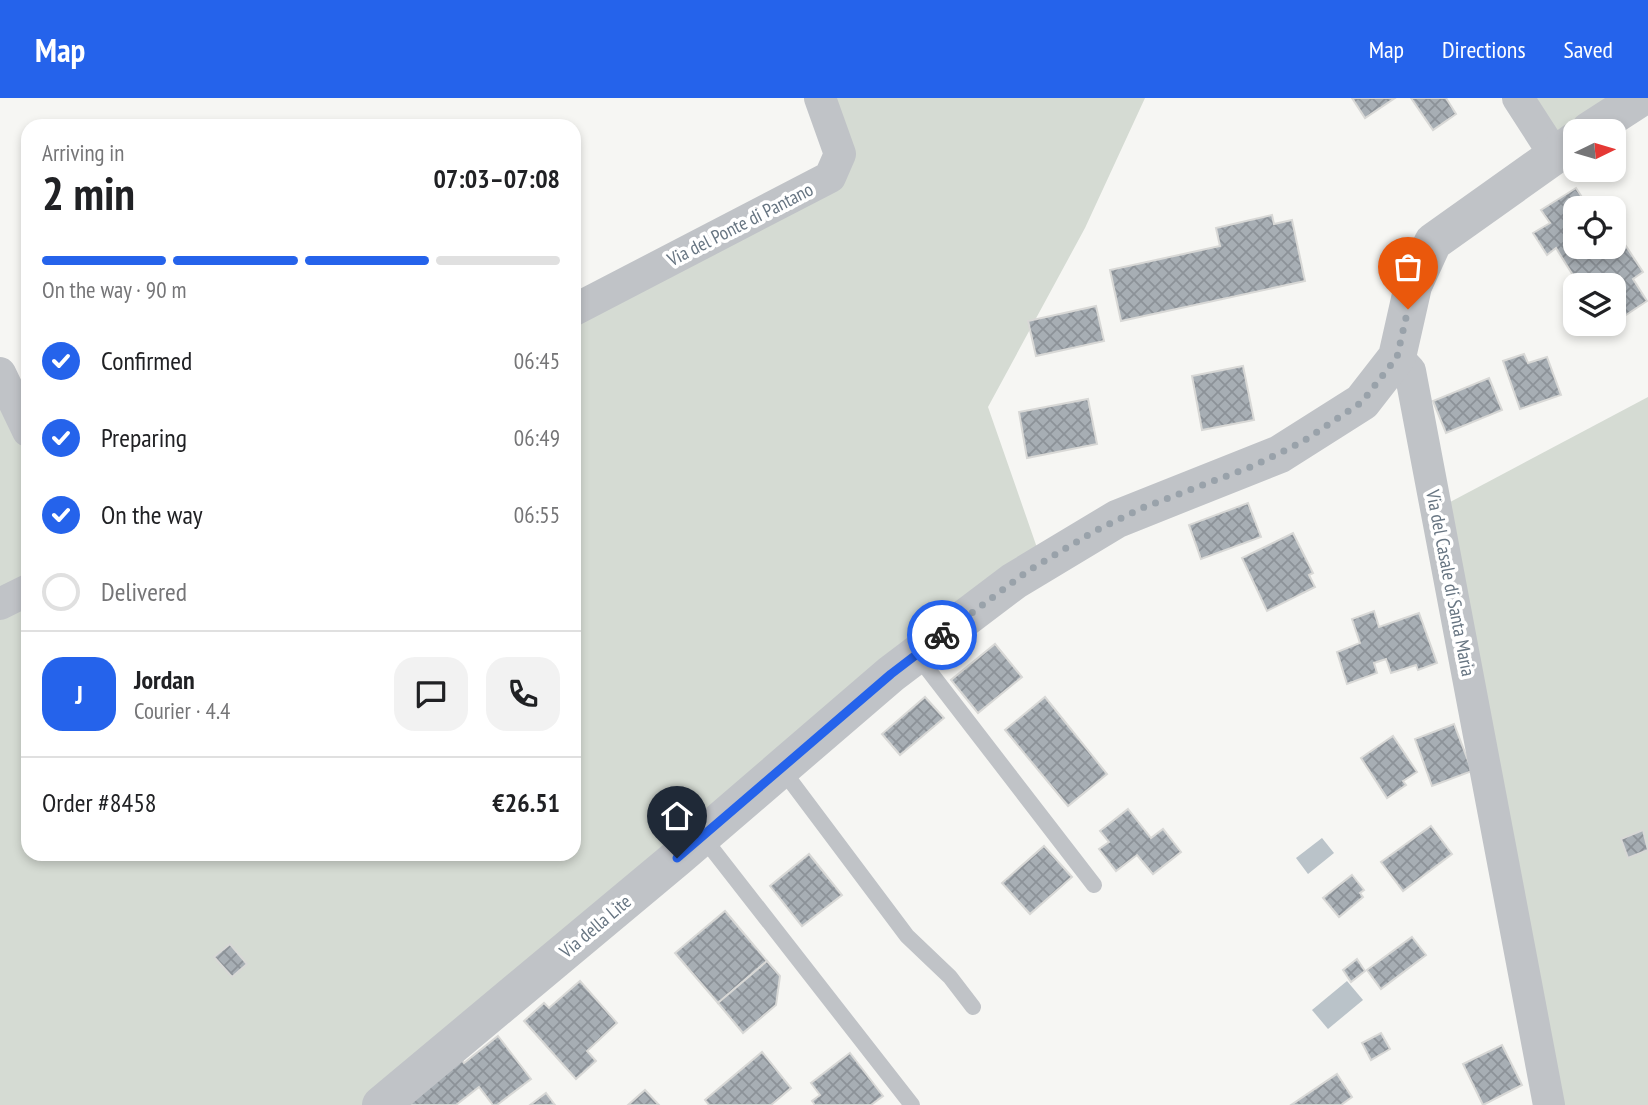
<!DOCTYPE html>
<meta charset="utf-8">
<style>
body{margin:0;font-family:"PT Sans Narrow",sans-serif;background:#f2f2f2;color:#202124;height:100vh;display:flex;flex-direction:column;font-size:26px;white-space:nowrap}
*{box-sizing:border-box;margin:0}
p{font-size:23px;color:#757577}
.icon{flex:none;width:38px;height:38px;fill:none;stroke:currentColor;stroke-width:2;stroke-linecap:round;stroke-linejoin:round}
.map{position:relative;flex:1;overflow:hidden}
.details{position:absolute;left:21px;top:21px;width:560px;height:742px;display:flex;flex-direction:column;background:#fff;border-radius:21px;box-shadow:0 4px 10px #0003}
.details>*{flex:none}
.needle{width:46px;rotate:85deg}
.controls{position:absolute;left:1563px;top:21px;display:grid;gap:14px}
.controls a{display:grid;place-items:center;width:63px;height:63px;border-radius:14px;background:#fff;box-shadow:0 4px 10px #0003;font-size:35px}
.pin{position:absolute;display:grid;place-items:center;width:60px;height:60px;color:#fff;margin:-72px -30px;border-radius:50% 50% 50% 0;rotate:-45deg;box-shadow:0 0 7px #0007}
.pin .icon{rotate:45deg}
.courier{position:absolute;display:grid;place-items:center;width:70px;height:70px;margin:-35px;border:5px solid #2563eb;border-radius:50%;background:#fff;color:#222;box-shadow:0 2px 9px #0007}
.overview em{font-style:normal;font-weight:800}
.overview div{display:flex;flex-direction:column-reverse}
.overview{display:flex;align-items:center;justify-content:space-between;height:119px;padding:0 21px}
h1{font-size:46px;font-weight:800;line-height:52px}
.bar{display:grid;grid-template-columns:repeat(4,1fr);gap:10px 7px;align-content:center;height:84px;padding:0 21px}
.bar i{height:9px;border-radius:5px;background:#e0e0e0}
.bar .current{background:#2563eb}
.bar p{grid-column:span 4}
.line{display:flex;align-items:center;gap:18px;padding:0 21px;border-top:2px solid #e0e0e0}
.line div{flex:1}
.round{display:grid;place-items:center;flex:none;width:74px;height:74px;border-radius:21px;background:#f2f2f2}
ol{padding:0 21px;list-style:none}
li{display:flex;align-items:center;gap:21px;height:77px}
li p{margin-inline-start:auto}
li .icon{padding:7px;border-radius:50%;background:#2563eb;color:#fff;stroke-width:4}
li:last-child{color:#757577}
li i{width:38px;height:38px;border:4px solid #e0e0e0;border-radius:50%}
header{display:flex;align-items:center;gap:42px;box-sizing:border-box;height:98px;padding:0 35px;background:#2563eb;color:#fff}
header strong{font-size:33px}
nav{display:flex;gap:38px;margin-inline-start:auto;font-size:24px}
.map>svg:first-child{display:block}
</style>
<header>
<strong>Map</strong>
<nav><a>Map</a><a>Directions</a><a>Saved</a></nav>
</header>
<div class="map">
<svg width="1648" height="1007" viewBox="0 0 1648 1007">
<defs>
<pattern id="building-cross-hatch" width="8" height="8" patternUnits="userSpaceOnUse" patternTransform="scale(1.75)"><rect width="8" height="8" fill="#a7aeb4"/><path d="M0 0l8 8M0 8l8-8" fill="none" stroke="#8c9298"/></pattern>
</defs>
<rect width="100%" height="100%" fill="#f6f6f3"/>
<!-- green -->
<g fill="#d5dbd3">
<polygon points="820,0 1145,0 1085,130 988,309 1042,464 381,1007 0,1007 0,273 28,333 28,756 574,756 574,212 830,79"/>
<polygon points="1518,0 1640,0 1554,56"/>
<polygon points="1648,299 1648,1007 1548,1007 1437,411"/>
</g>
<!-- water -->
<g fill="#bac3c9">
<polygon points="1322,740 1334,755 1308,776 1296,760"/>
<polygon points="1347,883 1363,902 1328,931 1312,912"/>
</g>
<!-- building -->
<g fill="url(#building-cross-hatch)" stroke="#d8d8d6" stroke-width="2">
<polygon points="1352,0 1395,0 1365,20"/>
<polygon points="1411,0 1446,0 1456,16 1433,32"/>
<polygon points="1576,90 1589,110 1575,110 1575,149 1614,149 1614,143 1620,139 1643,174 1633,181 1647,203 1614,225 1614,187 1579,187 1556,150 1547,157 1533,135 1550,125 1541,112"/>
<polygon points="1272,117 1274,126 1292,122 1305,183 1121,223 1110,172 1220,148 1216,130"/>
<polygon points="1096,208 1104,243 1036,258 1028,223"/>
<polygon points="1524,256 1528,265 1547,259 1561,297 1520,311 1503,263"/>
<polygon points="1243,268 1254,322 1202,332 1192,278"/>
<polygon points="1489,280 1502,312 1446,335 1433,303"/>
<polygon points="1088,301 1097,346 1027,360 1019,314"/>
<polygon points="1248,405 1261,439 1201,461 1189,427"/>
<polygon points="1293,435 1313,475 1309,477 1315,489 1267,513 1242,460"/>
<polygon points="1374,513 1379,529 1419,515 1437,565 1418,572 1416,567 1391,575 1386,561 1374,565 1377,575 1347,586 1337,554 1360,545 1352,521"/>
<polygon points="995,546 1022,579 978,615 951,582"/>
<polygon points="925,599 944,620 900,657 882,636"/>
<polygon points="1045,599 1107,676 1068,708 1005,632"/>
<polygon points="1454,626 1472,673 1432,688 1415,641"/>
<polygon points="1393,638 1417,674 1403,683 1406,687 1387,700 1361,660"/>
<polygon points="1128,711 1151,740 1163,731 1181,754 1153,776 1137,757 1116,773 1099,751 1109,744 1100,733"/>
<polygon points="1431,728 1452,756 1403,793 1381,764"/>
<polygon points="1643,732 1648,752 1628,760 1621,741"/>
<polygon points="1044,748 1072,779 1030,816 1002,785"/>
<polygon points="809,756 842,797 802,828 770,788"/>
<polygon points="1352,777 1364,792 1360,795 1363,799 1339,819 1323,800"/>
<polygon points="725,813 767,863 718,905 675,855"/>
<polygon points="1412,839 1426,857 1381,891 1367,872"/>
<polygon points="230,846 247,866 232,879 214,859"/>
<polygon points="1357,861 1365,873 1351,884 1343,872"/>
<polygon points="767,863 780,878 776,907 743,935 718,905"/>
<polygon points="580,883 617,925 587,953 596,963 576,981 524,923 544,905 549,910"/>
<polygon points="1381,935 1390,951 1371,962 1362,945"/>
<polygon points="498,938 531,981 497,1007 493,1007 479,989 456,1007 412,1007 408,1001 461,961 464,965"/>
<polygon points="1502,947 1522,987 1483,1007 1463,966"/>
<polygon points="762,954 791,990 771,1007 709,1007 705,1002"/>
<polygon points="850,955 883,998 871,1007 815,1007 812,1003 820,997 811,985"/>
<polygon points="1337,976 1352,999 1341,1007 1291,1007"/>
<polygon points="645,992 659,1007 628,1007"/>
<polygon points="546,995 555,1007 530,1007"/>
</g>
<g fill="none" stroke-linecap="round" stroke-linejoin="round">
<!-- service -->
<g stroke="#c0c3c7" stroke-width="16">
<polyline points="916,556 1094,787"/>
<polyline points="781,670 907,838 950,879 973,909"/>
<polyline points="702,738 912,1007"/>
</g>
<!-- minor -->
<g stroke="#c0c3c7" stroke-width="32">
<polyline points="1518,0 1554,56"/>
<polyline points="574,212 830,79 840,56 820,0"/>
<polyline points="1397,259 1410,273 1549,1007"/>
<polyline points="0,275 28,333"/>
<polyline points="0,506 28,492"/>
</g>
<!-- tertiary -->
<g stroke="#c0c3c7" stroke-width="38">
<polyline points="1589,33 1640,0"/>
<polyline points="381,1007 677,760 891,576 1014,483 1117,421 1280,356 1362,304 1397,259 1413,188 1433,144 1575,43"/>
</g>
</g>
<g fill="none" stroke-linecap="round" stroke-linejoin="round">
<!-- done -->
<polyline stroke="#99a2aa" stroke-width="7" stroke-dasharray="0 12.6" points="942,537 1028,473 1093,434 1142,410 1253,368 1302,344 1362,304 1397,259 1408,211"/>
<!-- route -->
<polyline stroke="#2563eb" stroke-width="9" points="677,760 891,576 942,537"/>
</g>
<g text-anchor="middle" stroke-width="7" stroke-linejoin="round" paint-order="stroke">
<!-- street labels -->
<g font-size="19" fill="#677582" stroke="#fff">
<text transform="translate(740 126) rotate(-27)" y="7">Via del Ponte di Pantano</text>
<text transform="translate(1451 485) rotate(79)" y="7">Via del Casale di Santa Maria</text>
<text transform="translate(595 828) rotate(-40)" y="7">Via della Lite</text>
</g>
</g>
</svg>
<div class="controls">
<a><svg class="needle" viewBox="-14 -14 28 28"><path d="M0-13l5 13h-10z" fill="#e53935"/><path d="M0 13l5-13h-10z" fill="#757577"/></svg></a>
<a><svg class="icon" aria-label="locate" viewBox="0 0 24 24"><circle cx="12" cy="12" r="6"/><path d="M12 2v4M12 18v4M2 12h4M18 12h4"/></svg></a>
<a><svg class="icon" aria-label="layers" viewBox="0 0 24 24"><path d="M12 4l9 5-9 5-9-5zM3 14l9 5 9-5"/></svg></a>
</div>
<div class="pin" style="left:1408px;top:211px;background:#ea580c"><svg class="icon" aria-label="bag" viewBox="0 0 24 24"><path d="M5 8h14l-1 12H6zM9 8a3 3 0 0 1 6 0"/></svg></div>
<div class="pin" style="left:677px;top:760px;background:#1f2937"><svg class="icon" aria-label="home" viewBox="0 0 24 24"><path d="M3 11l9-7 9 7M6 9v11h12V9"/></svg></div>
<div class="courier" style="left:942px;top:537px"><svg class="icon" aria-label="bike" viewBox="0 0 24 24"><circle cx="6" cy="16" r="4"/><circle cx="18" cy="16" r="4"/><path d="M6 16l4-8h5l3 8M10 8l3 8H6M13 5h3"/></svg></div>
<section class="details">
<div class="overview"><div><h1>2 min</h1><p>Arriving in</p></div><em>07:03–07:08</em></div>
<div class="bar"><i class="current"></i><i class="current"></i><i class="current"></i><i></i><p>On the way · 90 m</p></div>
<ol>
<li><svg class="icon" aria-label="check" viewBox="0 0 24 24"><path d="M5 12l5 5 9-10"/></svg>Confirmed<p>06:45</p></li>
<li><svg class="icon" aria-label="check" viewBox="0 0 24 24"><path d="M5 12l5 5 9-10"/></svg>Preparing<p>06:49</p></li>
<li><svg class="icon" aria-label="check" viewBox="0 0 24 24"><path d="M5 12l5 5 9-10"/></svg>On the way<p>06:55</p></li>
<li><i></i>Delivered</li>
</ol>
<div class="line" style="height:126px"><b class="round" style="background:#2563eb;color:#fff">J</b><div><b>Jordan</b><p>Courier · 4.4</p></div><a class="round"><svg class="icon" aria-label="chat" viewBox="0 0 24 24"><path d="M4 5h16v11H9l-5 4z"/></svg></a><a class="round"><svg class="icon" aria-label="phone" viewBox="0 0 24 24"><path d="M5 4h4l2 5-3 2q2 4 5 5l2-3 5 2v4C11 20 4 13 5 4z"/></svg></a></div>
<div class="line" style="height:91px"><div>Order #8458</div><b>€26.51</b></div>
</section>
</div>
